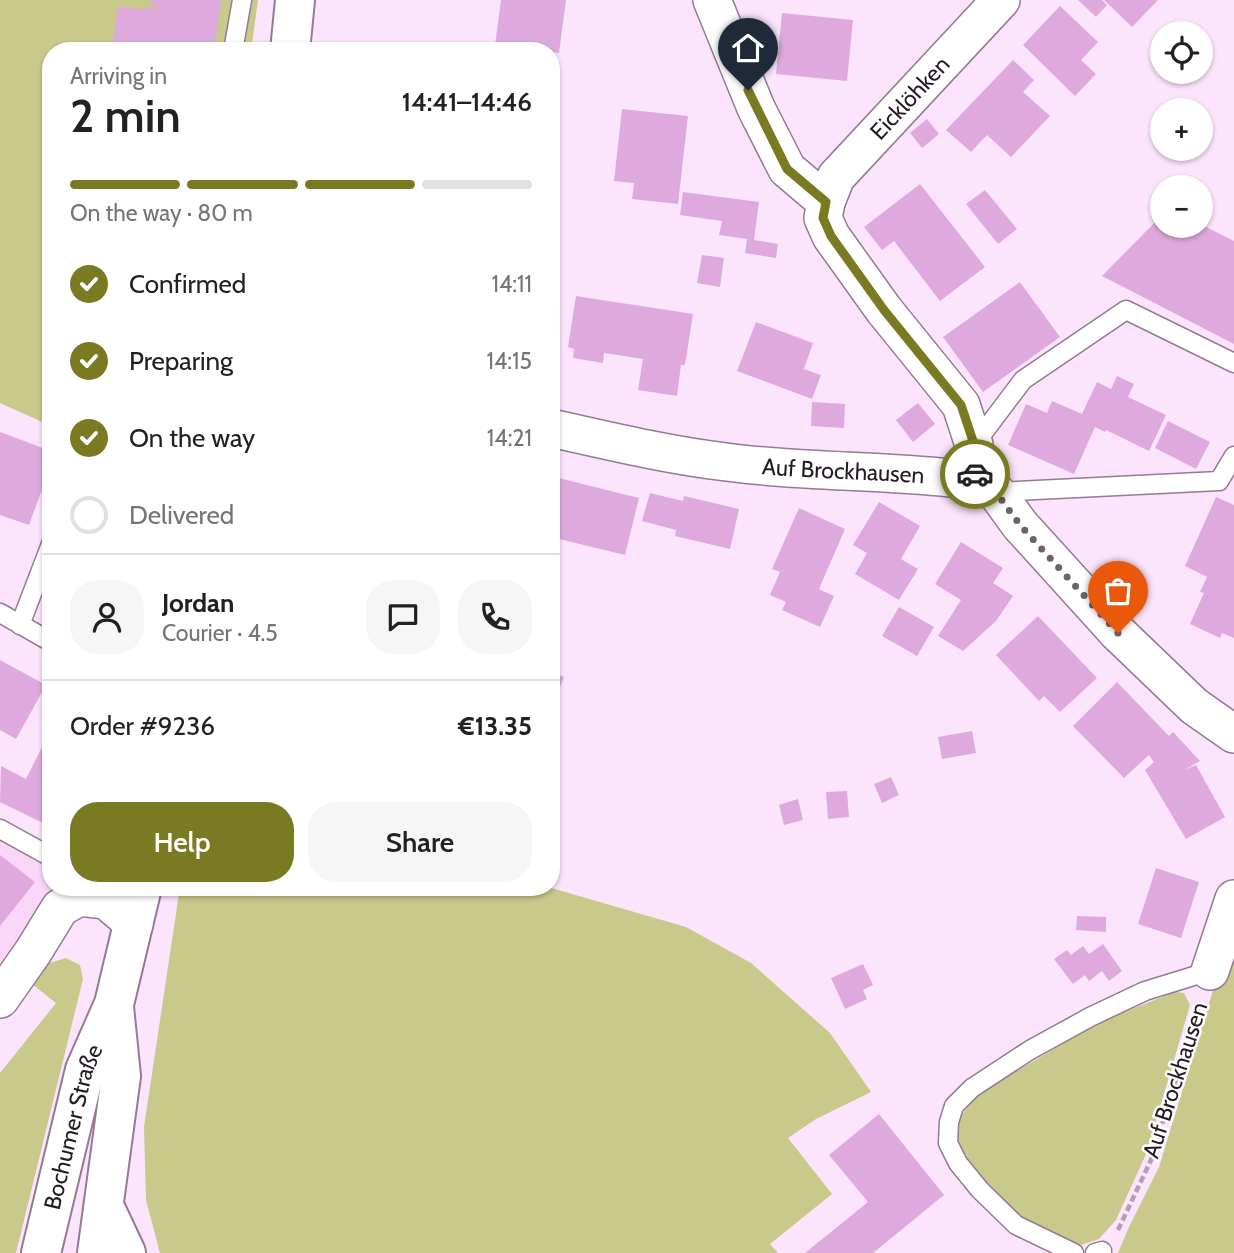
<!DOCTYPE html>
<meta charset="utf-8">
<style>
body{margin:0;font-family:Cabin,sans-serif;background:#f6f6f6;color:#202124;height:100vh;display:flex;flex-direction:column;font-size:26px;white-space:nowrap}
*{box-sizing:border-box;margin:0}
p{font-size:23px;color:#757577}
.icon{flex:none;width:38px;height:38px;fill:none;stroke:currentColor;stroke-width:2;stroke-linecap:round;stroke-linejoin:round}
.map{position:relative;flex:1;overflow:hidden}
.drawer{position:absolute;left:42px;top:42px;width:518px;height:854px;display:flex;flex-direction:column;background:#fff;border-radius:28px;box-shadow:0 2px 5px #0004}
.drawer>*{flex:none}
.fabs{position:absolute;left:1150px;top:21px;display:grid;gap:14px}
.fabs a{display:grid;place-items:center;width:63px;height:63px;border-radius:50%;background:#fff;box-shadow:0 2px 5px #0004;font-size:35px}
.pin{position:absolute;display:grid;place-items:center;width:60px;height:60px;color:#fff;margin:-72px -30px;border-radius:50% 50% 50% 0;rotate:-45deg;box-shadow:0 0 7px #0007}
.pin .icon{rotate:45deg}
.courier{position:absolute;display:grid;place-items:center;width:70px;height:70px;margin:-35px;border:5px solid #797a21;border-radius:50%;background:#fff;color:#222;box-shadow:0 2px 9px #0007}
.overview em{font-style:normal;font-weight:600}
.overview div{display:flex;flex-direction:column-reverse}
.overview{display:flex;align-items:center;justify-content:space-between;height:119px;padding:0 28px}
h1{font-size:46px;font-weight:600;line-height:52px}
.bar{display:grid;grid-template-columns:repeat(4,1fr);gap:10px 7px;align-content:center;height:84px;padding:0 28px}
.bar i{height:9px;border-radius:5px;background:#e0e0e0}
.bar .current{background:#797a21}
.bar p{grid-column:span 4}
.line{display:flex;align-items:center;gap:18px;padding:0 28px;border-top:2px solid #e0e0e0}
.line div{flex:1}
.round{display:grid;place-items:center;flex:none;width:74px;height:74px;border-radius:28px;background:#f6f6f6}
ol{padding:0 28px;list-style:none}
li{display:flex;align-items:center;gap:21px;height:77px}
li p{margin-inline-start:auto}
li .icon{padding:7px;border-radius:50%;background:#797a21;color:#fff;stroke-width:4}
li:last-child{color:#757577}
li i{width:38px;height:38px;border:4px solid #e0e0e0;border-radius:50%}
.cta{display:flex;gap:14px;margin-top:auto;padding:14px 28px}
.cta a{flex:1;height:80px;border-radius:28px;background:#797a21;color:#fff;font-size:28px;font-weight:600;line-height:80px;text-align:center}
.cta a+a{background:#f6f6f6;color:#202124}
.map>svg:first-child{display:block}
</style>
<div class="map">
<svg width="1234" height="1253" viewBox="0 0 1234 1253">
<rect width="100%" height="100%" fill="#fce5fc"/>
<!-- built -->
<polygon fill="#fad7f9" points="0,838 51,866 51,887 53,887 0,965"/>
<!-- green -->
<g fill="#c8c98a">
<polygon points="0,0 258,0 251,51 51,51 51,426 0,403"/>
<polygon points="180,887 548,887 686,927 751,963 830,1033 871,1092 816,1119 788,1138 832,1194 770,1244 778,1253 160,1253 146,1200 144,1127"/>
<polygon points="1229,938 1234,940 1234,1253 1118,1253 1129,1227 1159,1167"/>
<polygon points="66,958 80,965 83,979 16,1253 0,1253 0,1073 56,1003 32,984 43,965"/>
<polygon points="1175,992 1184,993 1190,1005 1147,1152 1116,1220 1099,1239 1081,1245 1054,1237 1025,1221 992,1193 967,1162 956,1137 961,1116 978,1094 1099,1022"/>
</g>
<!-- building -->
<g fill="#deaadd">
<polygon points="151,0 221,0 214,51 135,51 112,47 118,6 145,10 146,7 157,8 157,5 151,5"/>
<polygon points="501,0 566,0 559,53 495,45"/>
<polygon points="1078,0 1102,0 1107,5 1096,17"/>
<polygon points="1104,0 1158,0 1132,27"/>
<polygon points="1060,6 1098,42 1081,60 1096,74 1075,96 1023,45"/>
<polygon points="782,13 853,20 847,81 776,74"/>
<polygon points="1013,60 1034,80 1023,92 1050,116 1011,157 987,135 971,152 946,130"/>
<polygon points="622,109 688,116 678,204 632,199 634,183 614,181"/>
<polygon points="927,119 939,134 922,148 910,133"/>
<polygon points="920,184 985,267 940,301 894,241 882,250 864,227"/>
<polygon points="985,190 1017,229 998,244 966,204"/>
<polygon points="683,192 759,202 754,240 778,244 776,258 745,253 747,239 719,235 722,221 680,215"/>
<polygon points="1162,215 1162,226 1200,224 1234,241 1234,344 1102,276"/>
<polygon points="702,255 724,258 720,287 697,283"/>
<polygon points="1020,282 1060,337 983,392 943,337"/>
<polygon points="576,296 693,314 685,365 681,365 677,396 638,390 643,359 604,353 603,363 573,358 574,349 568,347"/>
<polygon points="756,322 813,343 804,369 821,375 812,399 737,371"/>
<polygon points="1117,376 1134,384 1128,397 1166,415 1149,451 1106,430 1105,432 1095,427 1074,474 1008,445 1026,404 1047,413 1052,401 1082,414 1097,382 1111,389"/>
<polygon points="812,402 845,404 844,428 811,426"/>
<polygon points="918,403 935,424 913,442 896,420"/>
<polygon points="1168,421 1210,442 1196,469 1155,448"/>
<polygon points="0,432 51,451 51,465 29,525 0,515"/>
<polygon points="551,476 639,498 625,555 551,537"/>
<polygon points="650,493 683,501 684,496 739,509 730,549 675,536 676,530 642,521"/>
<polygon points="1216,497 1234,505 1234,638 1222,633 1220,638 1190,624 1204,593 1200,592 1207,577 1185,566"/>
<polygon points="879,502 920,526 901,559 918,569 899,600 855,574 867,553 853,545"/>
<polygon points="799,508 845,529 819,589 834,596 820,627 782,610 786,602 770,595 780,572 772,569"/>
<polygon points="961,542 1003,568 993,583 1013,596 996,621 963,651 938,636 961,600 935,584"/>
<polygon points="899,607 934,627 917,656 882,636"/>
<polygon points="1038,616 1097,678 1060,712 1044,696 1039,701 996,655"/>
<polygon points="0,660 46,685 16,739 0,730"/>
<polygon points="551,672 564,677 551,708"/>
<polygon points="1117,682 1169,736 1173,732 1200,761 1184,770 1196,765 1225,817 1186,839 1145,770 1154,762 1149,755 1124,778 1073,726"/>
<polygon points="972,731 976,753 942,759 938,737"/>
<polygon points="44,743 51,747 51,827 0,802 1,766 26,779"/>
<polygon points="891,777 899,795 882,803 874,784"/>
<polygon points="847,791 849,817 828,819 826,792"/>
<polygon points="798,799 803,820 784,825 779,805"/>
<polygon points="0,855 35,882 0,926"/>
<polygon points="1156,868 1199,882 1181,938 1138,924"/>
<polygon points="1077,916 1106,917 1106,932 1076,930"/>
<polygon points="1103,944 1122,971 1109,981 1102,971 1089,981 1085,975 1073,984 1054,959 1067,950 1071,955 1083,946 1089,954"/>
<polygon points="863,964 873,985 863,990 867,999 845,1009 831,978"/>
<polygon points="879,1114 944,1195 873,1253 805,1253 868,1202 829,1155"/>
</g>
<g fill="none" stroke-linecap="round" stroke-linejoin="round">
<defs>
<g id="lane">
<polyline points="233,51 242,0"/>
<polyline points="974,445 1023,380 1126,310 1234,363"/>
<polyline points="996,492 1219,481 1234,456"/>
<polyline points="0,613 51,642"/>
<polyline points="20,625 51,544"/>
<polyline points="0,829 51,857"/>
<polyline points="1074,1253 1016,1225 980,1190 958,1163 948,1143 949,1122 954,1106 972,1088 1030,1050 1090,1017 1145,991 1210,971"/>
<polyline points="1095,1253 1102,1251"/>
</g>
<g id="street">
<polyline points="712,0 756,108 787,169 826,202 823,218 831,236 884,310 961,405 974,445 969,469"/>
<path id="s1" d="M826 202 836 177 1001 0"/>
<path id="s2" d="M551 428C609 441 667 455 726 462 800 472 876 470 951 478L969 469 996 492 1020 525 1118 633 1194 706 1234 734"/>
<polyline points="1210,971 1234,899"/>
<polyline points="0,999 33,952 60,908 79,897 106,900 134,924"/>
</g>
<g id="secondary">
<polyline points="290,51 295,0"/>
<path id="s3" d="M41 1253 85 1070 114 1004 142 887"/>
<polyline points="97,1253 121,1076 114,1007"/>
</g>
<polyline id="primary" points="104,1206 126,1253"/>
</defs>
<!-- lane casing -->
<use href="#lane" stroke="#947a94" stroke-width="21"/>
<!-- street casing -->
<use href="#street" stroke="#947a94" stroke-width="40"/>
<!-- secondary casing -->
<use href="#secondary" stroke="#947a94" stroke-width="42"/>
<!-- primary casing -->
<use href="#primary" stroke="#947a94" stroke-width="42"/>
<!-- path -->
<polyline stroke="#b29fb2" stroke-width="4.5" stroke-dasharray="7 3.5" stroke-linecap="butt" points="1118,1230 1151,1160 1199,1005"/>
<!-- lane -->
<use href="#lane" stroke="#fff" stroke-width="18"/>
<!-- street -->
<use href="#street" stroke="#fff" stroke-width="37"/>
<!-- secondary -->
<use href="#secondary" stroke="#fff" stroke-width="38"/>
<!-- primary -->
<use href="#primary" stroke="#fff" stroke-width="38"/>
</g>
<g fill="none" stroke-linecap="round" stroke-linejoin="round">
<!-- done -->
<polyline stroke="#706170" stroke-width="7" stroke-dasharray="0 12.6" points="975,474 996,492 1020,525 1118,633"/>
<!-- route -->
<polyline stroke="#797a21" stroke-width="9" points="748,90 787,169 826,202 823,218 831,236 884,310 961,405 974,444 969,469 975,474"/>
</g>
<g text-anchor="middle" stroke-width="5" stroke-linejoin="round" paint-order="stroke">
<!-- street labels -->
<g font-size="23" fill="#241a24" stroke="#fff">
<text dy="8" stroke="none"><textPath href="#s1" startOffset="135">Eicklöhken</textPath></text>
<text dy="8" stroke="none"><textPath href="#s2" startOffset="296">Auf Brockhausen</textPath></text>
<text transform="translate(1175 1080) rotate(-72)" y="8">Auf Brockhausen</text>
<text dy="8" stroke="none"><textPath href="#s3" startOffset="130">Bochumer Straße</textPath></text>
</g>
</g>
</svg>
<div class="fabs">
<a><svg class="icon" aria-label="locate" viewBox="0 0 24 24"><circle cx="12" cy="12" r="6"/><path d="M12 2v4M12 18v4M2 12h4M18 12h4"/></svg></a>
<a>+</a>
<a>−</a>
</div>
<div class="pin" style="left:1118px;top:633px;background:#ea580c"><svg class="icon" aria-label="bag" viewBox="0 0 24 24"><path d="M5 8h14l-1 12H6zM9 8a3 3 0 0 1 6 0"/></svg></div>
<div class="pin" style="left:748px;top:90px;background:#1f2937"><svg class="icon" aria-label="home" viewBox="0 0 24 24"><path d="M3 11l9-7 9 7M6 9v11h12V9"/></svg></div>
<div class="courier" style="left:975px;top:474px"><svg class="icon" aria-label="car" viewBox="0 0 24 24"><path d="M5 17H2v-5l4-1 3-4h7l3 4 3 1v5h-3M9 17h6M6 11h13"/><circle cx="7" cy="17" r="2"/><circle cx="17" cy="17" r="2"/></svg></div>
<section class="drawer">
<div class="overview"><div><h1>2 min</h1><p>Arriving in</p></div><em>14:41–14:46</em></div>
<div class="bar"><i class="current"></i><i class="current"></i><i class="current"></i><i></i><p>On the way · 80 m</p></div>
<ol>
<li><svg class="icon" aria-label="check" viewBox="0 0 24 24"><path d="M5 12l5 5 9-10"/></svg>Confirmed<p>14:11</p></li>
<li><svg class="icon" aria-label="check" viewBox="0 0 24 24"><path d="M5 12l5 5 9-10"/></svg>Preparing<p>14:15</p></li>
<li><svg class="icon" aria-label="check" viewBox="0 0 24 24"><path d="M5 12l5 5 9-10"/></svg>On the way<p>14:21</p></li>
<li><i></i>Delivered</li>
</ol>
<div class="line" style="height:126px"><a class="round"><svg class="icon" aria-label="person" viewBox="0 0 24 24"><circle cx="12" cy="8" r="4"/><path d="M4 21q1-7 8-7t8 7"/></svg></a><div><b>Jordan</b><p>Courier · 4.5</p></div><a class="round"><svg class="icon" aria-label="chat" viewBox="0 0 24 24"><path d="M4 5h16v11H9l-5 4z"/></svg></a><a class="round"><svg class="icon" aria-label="phone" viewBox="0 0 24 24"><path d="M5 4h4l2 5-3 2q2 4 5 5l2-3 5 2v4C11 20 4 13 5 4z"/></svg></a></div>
<div class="line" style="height:91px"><div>Order #9236</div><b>€13.35</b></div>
<div class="cta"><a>Help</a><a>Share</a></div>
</section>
</div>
